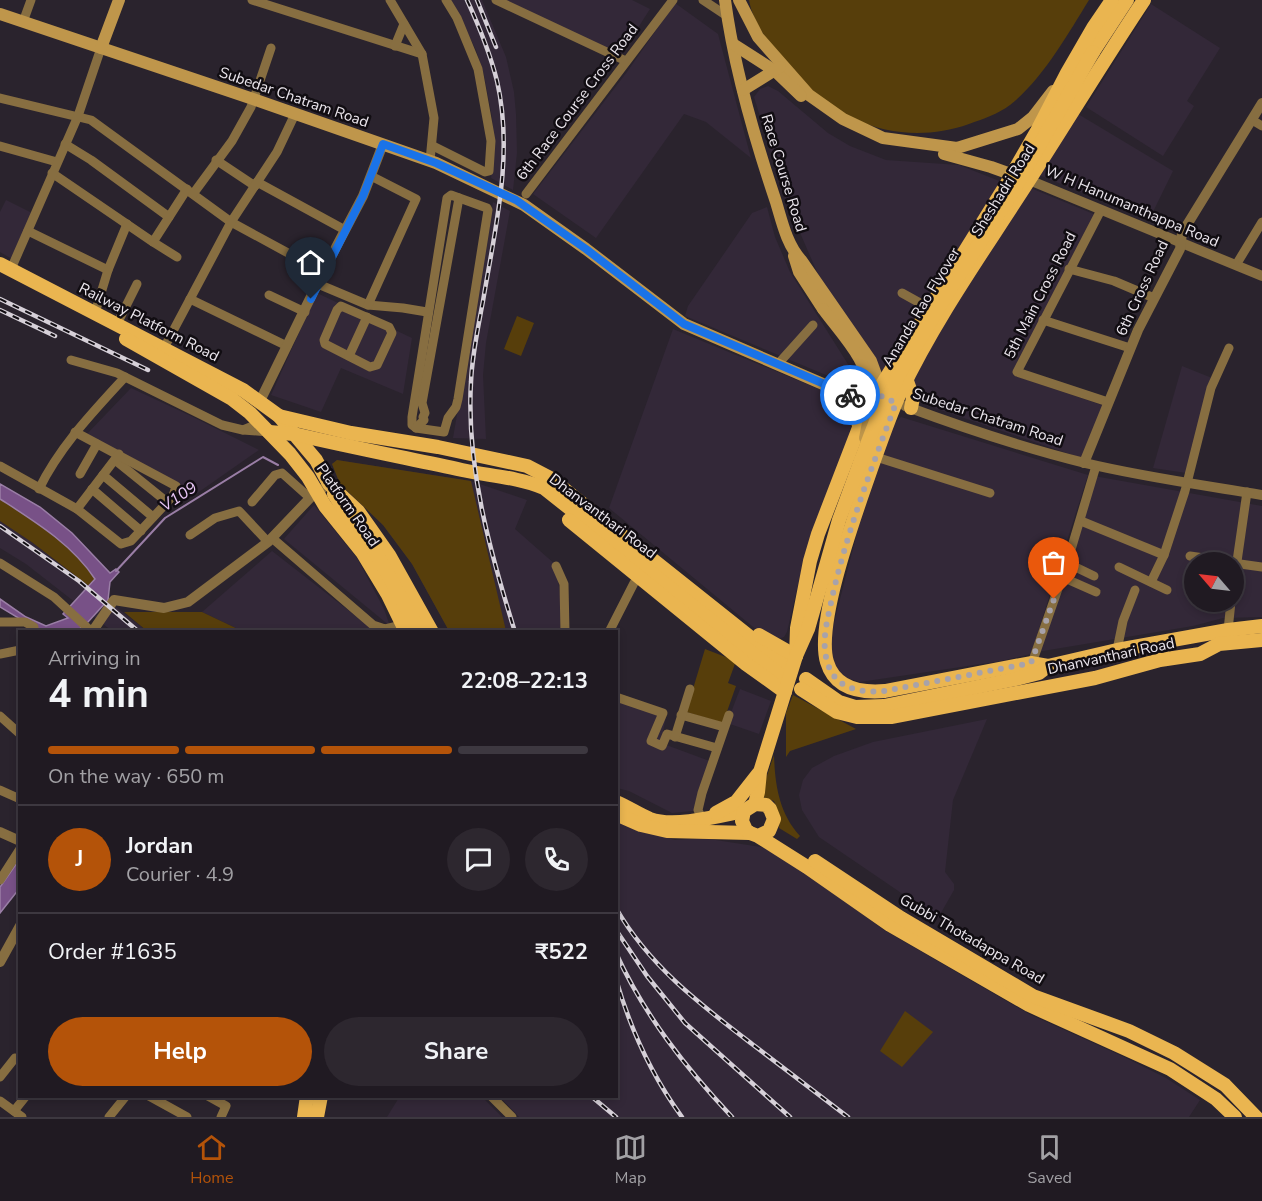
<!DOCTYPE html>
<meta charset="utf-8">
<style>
body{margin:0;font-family:"Nunito Sans",sans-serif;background:#2d272f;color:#f1f3f6;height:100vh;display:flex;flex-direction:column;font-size:22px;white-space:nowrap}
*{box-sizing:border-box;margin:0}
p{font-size:20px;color:#a2a1a5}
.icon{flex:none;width:33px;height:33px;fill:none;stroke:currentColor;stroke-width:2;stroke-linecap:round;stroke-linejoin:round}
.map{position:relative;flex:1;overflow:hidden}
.side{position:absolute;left:18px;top:630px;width:600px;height:468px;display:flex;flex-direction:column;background:#201a22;border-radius:0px;box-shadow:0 3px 9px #0003,0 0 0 2px #3d3840}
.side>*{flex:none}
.needle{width:39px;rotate:298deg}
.buttons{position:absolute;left:1184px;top:552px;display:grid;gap:12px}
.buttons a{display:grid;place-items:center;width:60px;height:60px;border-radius:50%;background:#201a22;box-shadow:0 3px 9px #0003,0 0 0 2px #3d3840;font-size:30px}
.pin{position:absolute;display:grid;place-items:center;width:51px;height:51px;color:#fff;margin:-62px -26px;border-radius:50% 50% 50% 0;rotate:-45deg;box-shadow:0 0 6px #0007}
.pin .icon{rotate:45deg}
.courier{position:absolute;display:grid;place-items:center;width:60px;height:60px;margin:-30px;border:4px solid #1a73e8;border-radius:50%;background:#fff;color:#222;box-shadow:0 2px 8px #0007}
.summary em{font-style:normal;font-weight:700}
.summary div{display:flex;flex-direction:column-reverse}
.summary{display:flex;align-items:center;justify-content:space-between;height:102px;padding:0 30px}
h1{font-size:39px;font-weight:700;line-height:45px}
.bar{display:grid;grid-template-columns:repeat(4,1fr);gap:9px 6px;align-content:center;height:72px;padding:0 30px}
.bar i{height:8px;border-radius:4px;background:#3d3840}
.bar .active{background:#b45309}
.bar p{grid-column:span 4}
.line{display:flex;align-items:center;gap:15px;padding:0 30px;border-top:2px solid #3d3840}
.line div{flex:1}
.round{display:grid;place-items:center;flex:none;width:63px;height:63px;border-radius:32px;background:#2d272f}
.button{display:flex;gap:12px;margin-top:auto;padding:12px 30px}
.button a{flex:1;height:69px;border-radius:36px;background:#b45309;color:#fff;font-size:24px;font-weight:700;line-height:69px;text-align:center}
.button a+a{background:#2d272f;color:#f1f3f6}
.menu{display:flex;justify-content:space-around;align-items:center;height:84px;border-top:2px solid #3d3840;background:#201a22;font-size:16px;color:#a2a1a5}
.menu a{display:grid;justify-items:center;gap:3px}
.menu .active{color:#b45309}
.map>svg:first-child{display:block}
</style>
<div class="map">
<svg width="1262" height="1117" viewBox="0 0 1262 1117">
<rect width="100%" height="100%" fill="#2a232d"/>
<!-- built -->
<g fill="#332838" fill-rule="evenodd">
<polygon points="451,0 482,0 506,57 514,92 516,114 517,153 513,190 491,178 494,150 492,117 484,75 476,50"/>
<polygon points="501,0 632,0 650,9 620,56"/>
<polygon points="675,3 718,34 751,158 706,122 684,114 596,238 533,194 627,72"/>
<polygon points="1151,4 1220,48 1187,101 1194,106 1163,156 1086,107"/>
<polygon points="768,86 778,91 828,133 850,146 886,160 959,165 1002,182 889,367 882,371 835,304 817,272 785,198 754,97 760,89"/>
<polygon points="1078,114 1173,171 1149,220 1039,175"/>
<polygon points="1033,189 1096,215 1013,375 1105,406 1084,459 923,404 916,399 911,378 1025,190"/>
<polygon points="6,200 32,213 12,259 0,252 0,212"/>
<polygon points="493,202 510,211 486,343 483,375 486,439 453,438"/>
<polygon points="767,207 775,237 790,272 856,377 852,386 685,316 688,306 752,213"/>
<polygon points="317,293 412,338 403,394 341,368 321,412 271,395"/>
<polygon points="673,329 831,394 844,405 852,420 849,435 805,555 787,632 784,637 778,639 758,631 609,508"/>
<polygon points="1182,366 1212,378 1186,473 1153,468"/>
<polygon points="131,388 191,416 259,450 196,494 85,436"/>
<polygon points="901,417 1088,475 1031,654 1001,661 860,682 840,676 830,659 831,634 858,529 893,425"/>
<polygon points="337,460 471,481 527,500 515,529 556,565 565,631 449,631 412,564 383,525 340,484 332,464"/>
<path d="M1094 476 1262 506V617L1223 618 1193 626 1037 652ZM1194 562H1233V602H1194Z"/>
<polygon points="314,505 357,558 384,609 390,626 284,539"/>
<polygon points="0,521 33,543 147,631 112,631 26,564 0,548"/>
<polygon points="272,551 375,631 242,631 202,612"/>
<polygon points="740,689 771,701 759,734 727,723"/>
<polygon points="616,701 666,716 661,743 715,763 702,810 672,813 629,791 617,788"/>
<polygon points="987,719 953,800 945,872 954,884 954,890 938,918 819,837 802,810 799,795 803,780 812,768 834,756 873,742"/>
<polygon points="617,819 639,830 675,840 703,838 767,848 826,887 884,930 1029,1014 1122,1056 1166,1078 1200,1100 1189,1117 519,1117 500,1097 616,1096"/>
<polygon points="400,1096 482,1097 502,1117 387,1117"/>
</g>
<!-- green -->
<g fill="#573e0b">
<path d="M749 0H1089C1068 34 1042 80 1010 105 998 114 983 119 969 124 906 146 846 126 798 81 791 74 785 64 779 56 767 41 752 19 749 0Z"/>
<polygon points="517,316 534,323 521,356 504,349"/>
<polygon points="337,460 471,481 506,631 449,631 412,564 383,525 340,484 332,464"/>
<path d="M0 499C34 521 72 544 95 579L89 586 33 543 0 521Z"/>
<polygon points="124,612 202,612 242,631 147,631"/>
<polygon points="705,649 736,661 728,683 736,686 723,723 686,712"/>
<polygon points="793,695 856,729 790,751 786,757 786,713"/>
<path d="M774 755C775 785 779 813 800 836L797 839 779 828 780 817 774 801 760 796Z"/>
<polygon points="905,1011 933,1032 902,1067 880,1051"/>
</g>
<!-- water -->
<g fill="#785187" stroke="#9a7ea6" stroke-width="1.5">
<path d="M0 484 40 507 72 533 110 573 116 569 119 572 110 582 108 600 88 622 77 631H40L0 607V599L26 617 46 626 68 618 63 614 95 579C72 544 34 521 0 499Z"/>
<polygon points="19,860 19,889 0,913 0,887"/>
</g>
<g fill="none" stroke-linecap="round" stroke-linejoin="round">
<!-- stream -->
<polyline stroke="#9a7ea6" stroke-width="2" points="116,571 165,518 263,457 278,465"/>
<!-- minor -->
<g stroke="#876e41" stroke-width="9">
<polyline points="252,0 422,54"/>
<polyline points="390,0 422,54 434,118 430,161"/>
<polyline points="496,0 626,61"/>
<polyline points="703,0 727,16"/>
<polyline points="23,22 31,0"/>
<polyline points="395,46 404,24"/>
<polyline points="0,98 91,120 231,222 323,272"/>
<polyline points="1252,120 1262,126"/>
<polyline points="65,144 91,160 169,217"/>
<polyline points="0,146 57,162"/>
<polyline points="433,146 485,172 489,171 491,141 478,69 457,18 446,0"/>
<polyline points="216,160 255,186"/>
<polyline points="52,173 153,242 187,189"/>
<polyline points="257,182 345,230"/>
<polyline points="193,194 232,141 251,107 271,48"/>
<polyline points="526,194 673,0"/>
<polygon points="451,195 487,208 488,210 458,399 456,407 448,418 444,432 416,428 412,425 412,417 447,198"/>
<polyline points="1101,210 1017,372 1108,402"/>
<polyline points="28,231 108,270"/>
<polyline points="153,242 177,257"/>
<polyline points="1236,265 1262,222"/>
<polyline points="11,269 78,116 101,48"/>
<polyline points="1069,269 1114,281 1154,298"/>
<polyline points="318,284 368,305 403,308 427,312"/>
<polyline points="902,293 929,308"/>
<polyline points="269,295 305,312"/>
<polyline points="190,299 287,346"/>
<polyline points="368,305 416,199 371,176"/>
<polygon points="341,306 389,327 392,333 377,365 370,367 325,344 324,340 337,310"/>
<polyline points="95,313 108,270 127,224"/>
<polyline points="1043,320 1130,348"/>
<polyline points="117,324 137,284"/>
<polyline points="164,348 231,222 277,152 295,114"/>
<polyline points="349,356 367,317"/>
<polyline points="71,360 117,373 222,425 243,430"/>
<polyline points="778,364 813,325"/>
<polyline points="260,423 243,430 269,432"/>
<polyline points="416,428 424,420 423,417 425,413 422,403 459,198"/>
<polyline points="876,457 990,493"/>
<polyline points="115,460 167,502"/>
<polyline points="0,466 77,509 121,544 131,541 173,496 176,486 75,432"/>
<polyline points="80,474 97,444"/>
<polyline points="103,475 153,517"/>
<path d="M39 489C60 446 93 412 125 377"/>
<polyline points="92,489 141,531"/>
<polyline points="252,502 275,475 282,473 310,498"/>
<polyline points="77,509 119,454"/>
<polyline points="1081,521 1164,555"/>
<polyline points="190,535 215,518 239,511 268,542"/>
<polyline points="272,538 373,625 385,629 402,625"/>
<polyline points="1190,556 1232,562"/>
<polyline points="0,563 54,597 92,632"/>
<polyline points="1067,563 1094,576"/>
<polyline points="1233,563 1262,567"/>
<polyline points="556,566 564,584 565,632"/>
<polyline points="1119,567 1167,590"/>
<polyline points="1062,577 1096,592"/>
<polyline points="1151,582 1164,555 1185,491 1211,388 1229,348"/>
<polyline points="1233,589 1247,492"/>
<polyline points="0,622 25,622 34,627 34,632"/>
<polyline points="1228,630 1231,602"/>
<polyline points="609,632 634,583"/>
<polyline points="1117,650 1123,621 1135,590"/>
<polyline points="0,654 20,650"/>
<polyline points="1031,666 1067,563 1096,466"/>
<polyline points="616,697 663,713 651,741 662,746 667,734 717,748"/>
<polyline points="681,715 724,727"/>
<polyline points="0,716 20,734"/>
<polyline points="675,737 690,689"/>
<polyline points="0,790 20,799"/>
<polyline points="702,819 698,810 702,793 729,715"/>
<polyline points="0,880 20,849"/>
<polyline points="0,1077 15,1058"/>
<polyline points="149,1096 187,1117"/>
<polyline points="208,1096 226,1106 221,1117"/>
<polyline points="491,1096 512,1117"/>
<polyline points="0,1101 22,1117"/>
<polyline points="14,1111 26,1096"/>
<polyline points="109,1117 126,1096"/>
</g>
<!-- tertiary -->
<g stroke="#876e41" stroke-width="10">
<polyline points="1029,180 1262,276"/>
<polyline points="260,401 323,272 363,196 383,144"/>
<path d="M905 406C964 428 1024 448 1085 463 1143 477 1203 485 1262 495"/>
<polyline points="1084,463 1138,330 1180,249 1182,233 1262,103"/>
<polyline points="92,632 114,600 164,608 188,602 268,542 310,498 322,489"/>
<polyline points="0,832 20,841"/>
<polyline points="0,962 20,926"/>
</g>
<!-- secondary -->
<g stroke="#bf964b" stroke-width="12">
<polyline points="739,0 758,37 809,95 843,119 883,138 957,148 1018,129 1033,117 1053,91"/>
<path d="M0 14 253 99 436 163 524 205 586 249 684 324 846 394 852 396 875 393 878 380 871 361 801 260C787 245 782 222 776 202 754 137 734 68 725 0"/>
<polyline points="733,44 775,71 801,96"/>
<polyline points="101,48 119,0"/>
<polyline points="743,90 780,67"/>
<polyline points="944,154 991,167 1019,177"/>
<polyline points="794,256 799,272 823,309"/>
</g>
<!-- primary -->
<g stroke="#eab550" stroke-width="14">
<polyline points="1093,52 1127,0"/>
<polyline points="0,264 243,390 279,416 316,460 329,484 358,511 389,555 432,632"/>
<polyline points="126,339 232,399 250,413 290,454 308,477 325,506 362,552 388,595 406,632"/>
<polyline points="907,381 913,398 911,408"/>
<polyline points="852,396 859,426"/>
<polyline points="279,416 351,433 438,447 527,466 550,478 784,664"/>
<path d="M269 432 294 434C350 447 406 458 462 470 490 476 517 477 544 488L780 675"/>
<polyline points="334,494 347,515 376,553 420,632"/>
<polyline points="569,520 746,664 785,692"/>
<polyline points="759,635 796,656"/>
<polyline points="796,656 797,628 810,561 818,534 865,412 1006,185 1037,131 1067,73 1093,28 1112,0"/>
<path d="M1048 666 1031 663 885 691C861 693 835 689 827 662 815 622 857 510 871 469 880 444 889 417 900 393 933 323 980 256 1022 191 1063 128 1102 63 1144 0"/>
<polyline points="806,679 839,702 855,707 884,706 1016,679 1039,673 1048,666 1117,650 1228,630 1262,626"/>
<polyline points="801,689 837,712 857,717 891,717 1095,678 1160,660 1200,654 1219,644 1262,640"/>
<path d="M616 802C628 807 638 814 650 819 674 828 719 816 744 811"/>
<polyline points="755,804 758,792 760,772 796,656 808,629 839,520 861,460"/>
<polyline points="716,813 736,802 758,774"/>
<polyline points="616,814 641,825 667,831 750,833"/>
<polyline points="758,836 769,831 774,819 770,809 766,805 755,804 744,811 742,821 746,830 750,833 758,836 807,867 890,925 1029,1005 1170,1069 1216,1099 1235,1117"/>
<polyline points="815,861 901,918 1033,996 1129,1031 1174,1053 1225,1085 1256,1117"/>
<polyline points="304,1117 307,1096"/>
<polyline points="317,1117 321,1096"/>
</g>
<defs>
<g id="rail">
<path d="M467 0C479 26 490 53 497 81 514 154 495 229 483 301 478 328 472 355 471 382 466 466 490 552 515 632"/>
<polyline points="477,0 496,47"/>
<polyline points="0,299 148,370"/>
<polyline points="0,310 55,336"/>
<polyline points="0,526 79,581 139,632"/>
<path d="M616 908C649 966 701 1005 752 1044 784 1068 816 1093 848 1117"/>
<polyline points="616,930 647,976 685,1023 790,1117"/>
<path d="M616 953C644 1015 686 1068 732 1117"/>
<path d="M616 979C630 1028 652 1076 682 1117"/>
<polyline points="591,1096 616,1117"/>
</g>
</defs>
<!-- rail casing -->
<use href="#rail" stroke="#d6d0d8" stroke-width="4.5"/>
<!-- rail -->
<use href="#rail" stroke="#110d12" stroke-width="2" stroke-dasharray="7" stroke-linecap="butt"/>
<!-- secondary-bridge -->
<path stroke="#bf964b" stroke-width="12" d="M823 309C842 335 870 362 871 396 871 410 868 424 865 438"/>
<!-- primary-bridge -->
<polyline stroke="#eab550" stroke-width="14" points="861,460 878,416 902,369 950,289 1013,191 1093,52"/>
</g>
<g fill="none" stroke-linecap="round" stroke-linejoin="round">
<!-- done -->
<path stroke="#a7a2aa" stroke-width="6" stroke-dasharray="0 10.8" d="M850 395 875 393 896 403C872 467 847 531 832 598 828 618 821 640 827 661 834 689 860 693 885 691L1031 663 1054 599"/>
<!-- route -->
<polyline stroke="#1a73e8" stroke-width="8" points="311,299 363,196 383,144 436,163 516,200 586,249 684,324 850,395"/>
</g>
<g text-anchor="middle" stroke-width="5" stroke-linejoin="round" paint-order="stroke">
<!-- street labels -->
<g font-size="15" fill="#ebe6ed" stroke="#110d12">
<text transform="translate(294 97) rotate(19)" y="5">Subedar Chatram Road</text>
<text transform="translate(577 102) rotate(-53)" y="5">6th Race Course Cross Road</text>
<text transform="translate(784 173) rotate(73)" y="5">Race Course Road</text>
<text transform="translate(1003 190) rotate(-58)" y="5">Sheshadri Road</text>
<text transform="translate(1132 206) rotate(23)" y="5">W H Hanumanthappa Road</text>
<text transform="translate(1142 288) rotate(-65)" y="5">6th Cross Road</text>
<text transform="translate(1040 295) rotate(-63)" y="5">5th Main Cross Road</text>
<text transform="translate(921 307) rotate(-59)" y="5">Ananda Rao Flyover</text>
<text transform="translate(149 322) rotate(27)" y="5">Railway Platform Road</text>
<text transform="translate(988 417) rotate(18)" y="5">Subedar Chatram Road</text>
<text transform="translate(348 505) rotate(55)" y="5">Platform Road</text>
<text transform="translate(603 516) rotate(37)" y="5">Dhanvanthari Road</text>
<text transform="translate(1111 656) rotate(-12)" y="5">Dhanvanthari Road</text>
<text transform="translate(972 939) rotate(30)" y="5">Gubbi Thotadappa Road</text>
</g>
<!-- water labels -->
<g font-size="16" font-style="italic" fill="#eac7f7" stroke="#110d12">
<text transform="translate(178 496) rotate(-34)" y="6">V109</text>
</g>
</g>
</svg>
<div class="buttons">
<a><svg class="needle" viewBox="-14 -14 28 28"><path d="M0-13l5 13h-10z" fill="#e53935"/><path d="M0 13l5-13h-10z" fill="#a2a1a5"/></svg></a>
</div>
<div class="pin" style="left:1054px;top:599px;background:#ea580c"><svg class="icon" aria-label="bag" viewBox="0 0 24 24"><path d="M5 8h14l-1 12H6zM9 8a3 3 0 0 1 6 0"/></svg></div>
<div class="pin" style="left:311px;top:299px;background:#1f2937"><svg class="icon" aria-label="home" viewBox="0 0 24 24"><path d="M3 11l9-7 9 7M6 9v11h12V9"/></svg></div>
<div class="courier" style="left:850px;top:395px"><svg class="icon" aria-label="bike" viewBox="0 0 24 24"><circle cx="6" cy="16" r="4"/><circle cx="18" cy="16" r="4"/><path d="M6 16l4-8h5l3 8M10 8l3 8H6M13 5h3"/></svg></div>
<section class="side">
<div class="summary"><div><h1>4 min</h1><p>Arriving in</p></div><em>22:08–22:13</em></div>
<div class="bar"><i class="active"></i><i class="active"></i><i class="active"></i><i></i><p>On the way · 650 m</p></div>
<div class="line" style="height:108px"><b class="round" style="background:#b45309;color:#fff">J</b><div><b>Jordan</b><p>Courier · 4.9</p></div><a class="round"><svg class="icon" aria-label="chat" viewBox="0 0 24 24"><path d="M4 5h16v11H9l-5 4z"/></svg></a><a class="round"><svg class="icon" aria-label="phone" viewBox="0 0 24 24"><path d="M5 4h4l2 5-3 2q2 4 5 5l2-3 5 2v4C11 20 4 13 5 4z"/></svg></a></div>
<div class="line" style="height:78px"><div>Order #1635</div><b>₹522</b></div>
<div class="button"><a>Help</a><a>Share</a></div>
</section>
</div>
<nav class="menu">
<a class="active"><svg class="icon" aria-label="home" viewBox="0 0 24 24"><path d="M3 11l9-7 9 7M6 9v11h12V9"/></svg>Home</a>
<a><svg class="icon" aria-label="map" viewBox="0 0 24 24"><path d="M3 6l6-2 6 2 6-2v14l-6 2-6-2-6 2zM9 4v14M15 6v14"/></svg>Map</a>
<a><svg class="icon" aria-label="saved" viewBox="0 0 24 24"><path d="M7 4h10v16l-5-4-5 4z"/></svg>Saved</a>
</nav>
